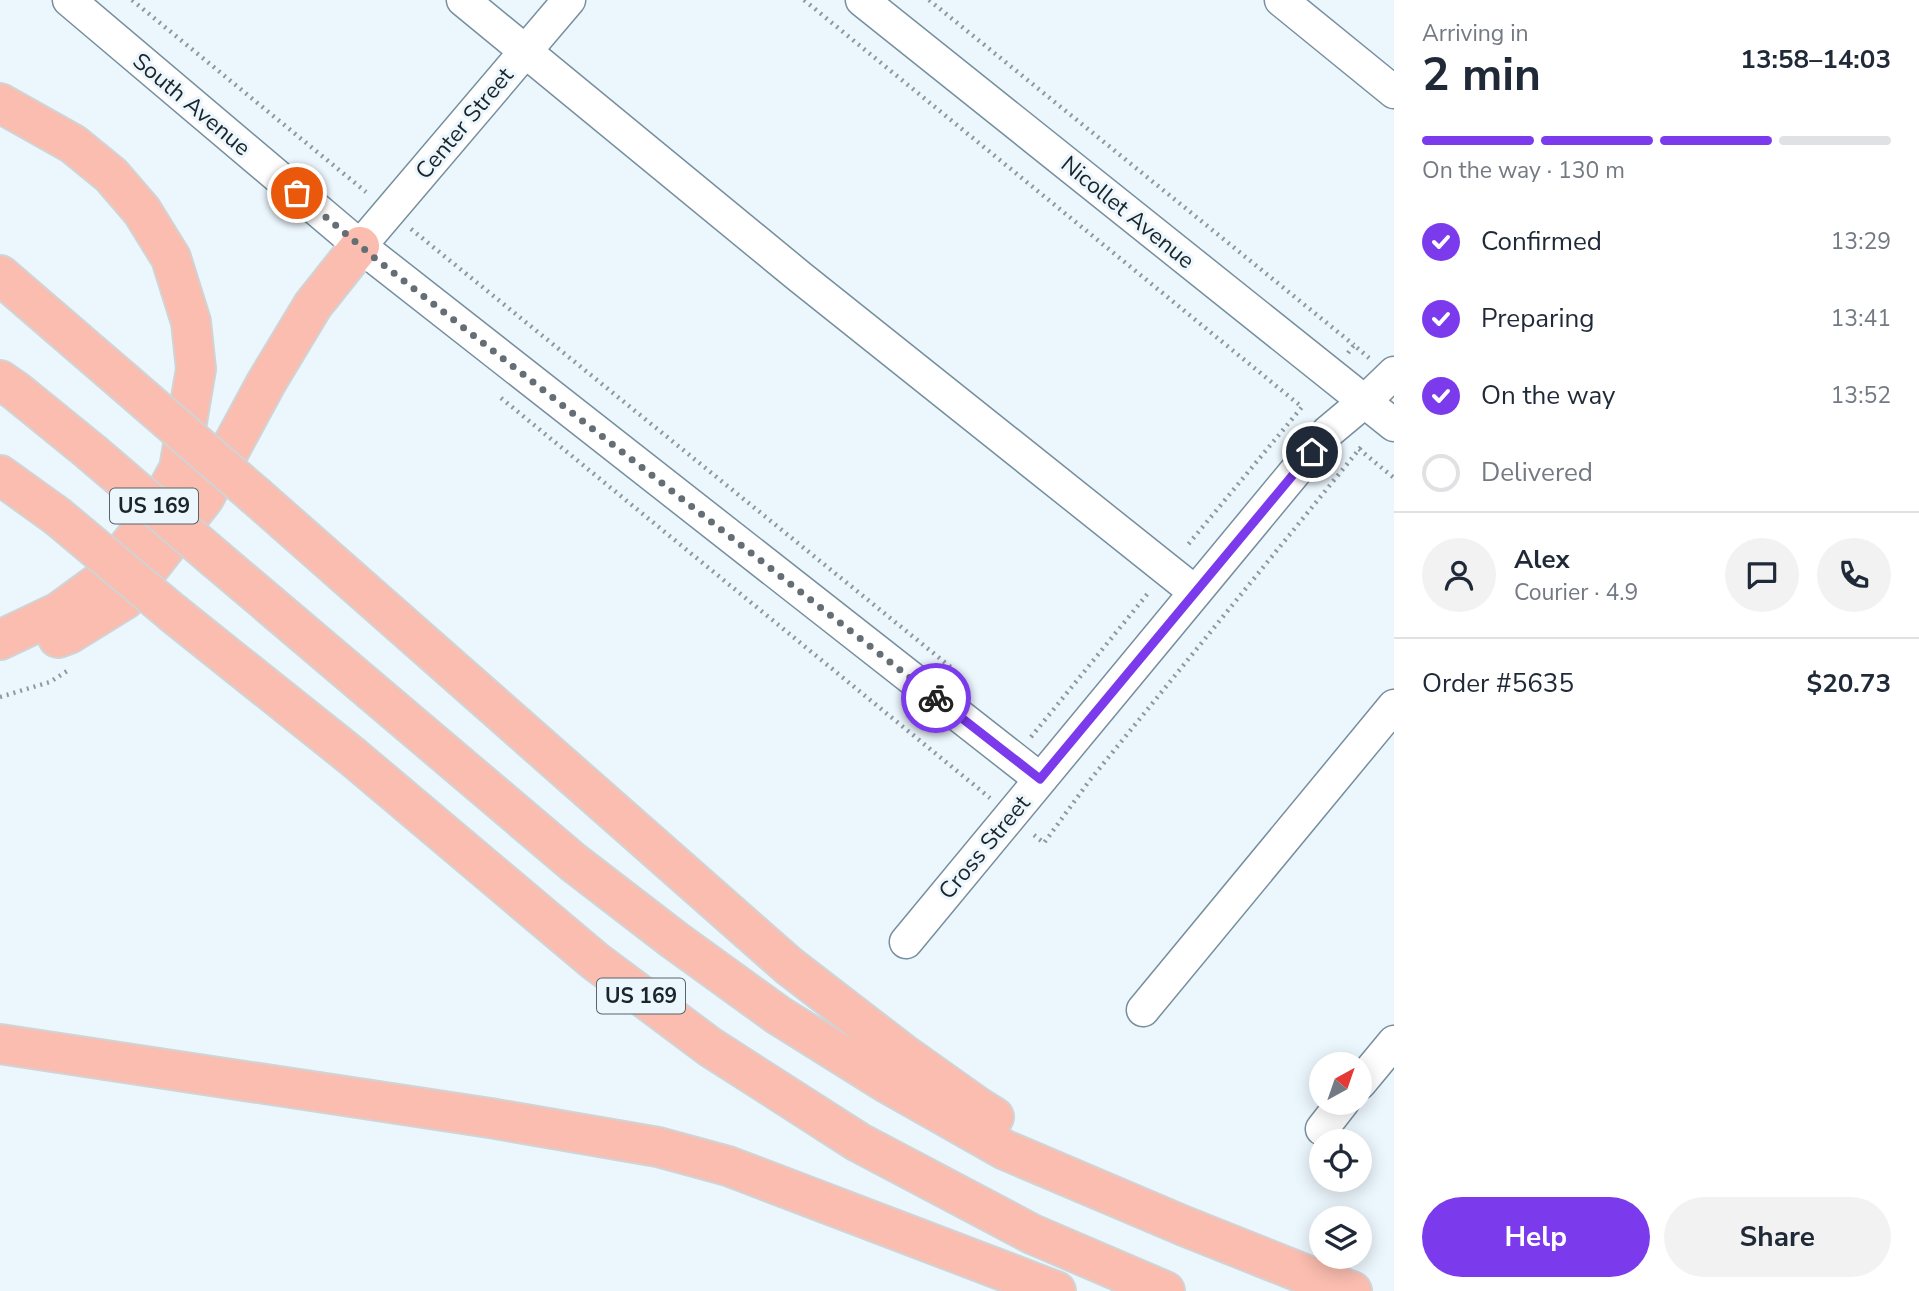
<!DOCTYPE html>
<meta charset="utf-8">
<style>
body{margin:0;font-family:"Nunito Sans",sans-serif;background:#f2f2f3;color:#1f2937;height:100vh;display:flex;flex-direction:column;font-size:26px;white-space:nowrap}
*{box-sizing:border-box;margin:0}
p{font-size:23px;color:#747a83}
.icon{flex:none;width:38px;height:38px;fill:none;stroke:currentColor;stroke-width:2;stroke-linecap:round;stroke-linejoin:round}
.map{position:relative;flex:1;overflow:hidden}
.sheet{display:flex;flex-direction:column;background:#fff;width:525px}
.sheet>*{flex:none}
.needle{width:46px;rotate:40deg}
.buttons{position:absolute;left:1309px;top:1052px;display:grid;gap:14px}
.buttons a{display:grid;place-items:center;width:63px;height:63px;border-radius:50%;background:#fff;box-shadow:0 4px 18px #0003;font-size:35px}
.pin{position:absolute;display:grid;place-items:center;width:60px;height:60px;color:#fff;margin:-30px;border:4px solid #fff;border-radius:50%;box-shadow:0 2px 7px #0007}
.courier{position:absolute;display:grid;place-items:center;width:70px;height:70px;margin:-35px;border:5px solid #7c3aed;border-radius:50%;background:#fff;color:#222;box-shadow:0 2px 9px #0007}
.overview em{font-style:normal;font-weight:700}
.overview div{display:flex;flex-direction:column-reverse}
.overview{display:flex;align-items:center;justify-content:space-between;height:119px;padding:0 28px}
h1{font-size:46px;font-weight:700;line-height:52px}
.bar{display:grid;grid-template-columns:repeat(4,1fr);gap:10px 7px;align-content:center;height:84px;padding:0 28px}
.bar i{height:9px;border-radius:5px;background:#e0e1e3}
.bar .on{background:#7c3aed}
.bar p{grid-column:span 4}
.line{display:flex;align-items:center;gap:18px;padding:0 28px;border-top:2px solid #e0e1e3}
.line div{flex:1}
.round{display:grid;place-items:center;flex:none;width:74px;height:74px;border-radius:37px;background:#f2f2f3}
ol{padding:0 28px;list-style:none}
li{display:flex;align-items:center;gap:21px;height:77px}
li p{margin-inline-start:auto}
li .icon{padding:7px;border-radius:50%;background:#7c3aed;color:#fff;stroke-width:4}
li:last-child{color:#747a83}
li i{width:38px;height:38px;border:4px solid #e0e1e3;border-radius:50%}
.action{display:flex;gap:14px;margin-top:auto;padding:14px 28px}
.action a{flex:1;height:80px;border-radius:42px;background:#7c3aed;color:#fff;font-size:28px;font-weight:700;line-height:80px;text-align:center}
.action a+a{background:#f2f2f3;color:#1f2937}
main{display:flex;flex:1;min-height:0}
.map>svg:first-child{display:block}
</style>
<main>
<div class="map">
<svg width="1394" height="1291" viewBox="0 0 1394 1291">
<rect width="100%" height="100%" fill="#ecf6fd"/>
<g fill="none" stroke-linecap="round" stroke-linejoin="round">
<defs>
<g id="minor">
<polyline points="69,0 360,246 1040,779"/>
<polyline points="463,0 800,277 1195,592"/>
<polyline points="862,0 1394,425"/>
<polyline points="1281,0 1394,92"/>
<polyline points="360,246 569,0"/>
<polyline points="906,942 1328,432 1365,401 1394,373"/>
<polyline points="1143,1010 1394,706"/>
<polyline points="1360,1083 1394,1042"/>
<polyline points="1322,1129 1343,1102"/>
</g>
<g id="highway">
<polyline points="0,103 73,144 111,175 142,211 171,258 191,322 196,369 179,469 153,516 100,582 59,612 0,640"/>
<polyline points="0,275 123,381"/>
<polyline points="0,380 16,391 91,452"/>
<polyline points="0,475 57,516"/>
<polyline points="257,497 789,966 902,1053 978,1107 994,1117"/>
<polyline points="217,560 573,862 673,939 778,1015 885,1082 1005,1150 1184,1226 1307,1275 1352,1291"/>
<polyline points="174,614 353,757 595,961 710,1047 858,1142 1032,1234 1165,1291"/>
<polyline points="58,638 69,634 124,600 204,498 266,383 313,305 360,246"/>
<polyline points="0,1044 490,1118 658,1147 728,1166 1056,1291"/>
</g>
</defs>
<!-- minor casing -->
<use href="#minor" stroke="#768e9e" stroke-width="35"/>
<!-- highway casing -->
<use href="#highway" stroke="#d1d3d4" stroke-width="42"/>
<!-- path -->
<g stroke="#8e989f" stroke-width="4.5" stroke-dasharray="2 5" stroke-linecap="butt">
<polyline points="132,0 366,192"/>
<polyline points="804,0 1302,407 1186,547"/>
<polyline points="929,0 1354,345"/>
<polyline points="411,229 953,669"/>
<polyline points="1348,353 1354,345 1369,358"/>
<polyline points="501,398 990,798"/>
<polyline points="1359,449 1394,478"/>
<polyline points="0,697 50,682 67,671"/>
<polyline points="1031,737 1149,592"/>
<polyline points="1034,835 1044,843 1090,780 1361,447"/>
</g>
<!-- minor -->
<use href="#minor" stroke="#fff" stroke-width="32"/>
<!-- highway -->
<use href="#highway" stroke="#fabdaf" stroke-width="38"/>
<defs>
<g id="highway-bridge">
<polyline points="123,381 257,497"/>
<polyline points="91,452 217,560"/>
<polyline points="57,516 174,614"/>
</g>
</defs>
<!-- highway-bridge casing -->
<use href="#highway-bridge" stroke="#d1d3d4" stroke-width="42" stroke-linecap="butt"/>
<!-- highway-bridge -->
<use href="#highway-bridge" stroke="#fabdaf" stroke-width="38"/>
</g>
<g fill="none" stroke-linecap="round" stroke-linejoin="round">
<!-- done -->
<polyline stroke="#646e74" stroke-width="7" stroke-dasharray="0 12.6" points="297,193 376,259 936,698"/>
<!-- route -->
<polyline stroke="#7c3aed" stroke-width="9" points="936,698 1040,779 1312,452"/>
</g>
<g text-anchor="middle" stroke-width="6" stroke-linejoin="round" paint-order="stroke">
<!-- shield labels -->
<g fill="#ecf6fd" stroke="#596369" stroke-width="2">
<rect x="110" y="488.5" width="88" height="35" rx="5"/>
<rect x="597" y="978.5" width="88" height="35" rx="5"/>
</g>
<g font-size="21" font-weight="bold" fill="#1a242a">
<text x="154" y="513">US 169</text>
<text x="641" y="1003">US 169</text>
</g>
<!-- street labels -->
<g font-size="23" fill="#1a242a" stroke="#ecf6fd">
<text transform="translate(192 104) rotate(40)" y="8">South Avenue</text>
<text transform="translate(464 123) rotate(-50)" y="8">Center Street</text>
<text transform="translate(1128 212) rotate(39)" y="8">Nicollet Avenue</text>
<text transform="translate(984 847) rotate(-50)" y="8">Cross Street</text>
</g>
</g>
</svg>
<div class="buttons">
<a><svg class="needle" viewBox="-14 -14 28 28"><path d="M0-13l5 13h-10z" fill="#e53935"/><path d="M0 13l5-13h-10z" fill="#747a83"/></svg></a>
<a><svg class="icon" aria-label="locate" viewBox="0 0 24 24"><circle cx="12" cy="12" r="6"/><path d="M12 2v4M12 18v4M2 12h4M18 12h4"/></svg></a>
<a><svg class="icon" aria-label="layers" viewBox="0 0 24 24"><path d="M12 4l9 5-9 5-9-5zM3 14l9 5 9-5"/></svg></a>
</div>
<div class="pin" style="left:297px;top:193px;background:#ea580c"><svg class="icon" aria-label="bag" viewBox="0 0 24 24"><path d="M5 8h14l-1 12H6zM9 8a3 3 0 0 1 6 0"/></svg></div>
<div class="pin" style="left:1312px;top:452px;background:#1f2937"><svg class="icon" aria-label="home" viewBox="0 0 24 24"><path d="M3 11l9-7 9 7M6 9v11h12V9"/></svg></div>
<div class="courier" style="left:936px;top:698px"><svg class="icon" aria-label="bike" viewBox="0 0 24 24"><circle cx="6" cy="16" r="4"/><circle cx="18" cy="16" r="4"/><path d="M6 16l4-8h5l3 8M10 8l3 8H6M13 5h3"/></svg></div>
</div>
<section class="sheet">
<div class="overview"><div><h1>2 min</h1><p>Arriving in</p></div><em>13:58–14:03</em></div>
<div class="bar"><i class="on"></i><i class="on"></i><i class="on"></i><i></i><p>On the way · 130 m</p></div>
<ol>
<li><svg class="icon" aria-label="check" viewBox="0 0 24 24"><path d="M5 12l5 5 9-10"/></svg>Confirmed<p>13:29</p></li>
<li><svg class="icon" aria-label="check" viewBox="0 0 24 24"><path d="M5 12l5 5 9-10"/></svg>Preparing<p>13:41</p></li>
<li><svg class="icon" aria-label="check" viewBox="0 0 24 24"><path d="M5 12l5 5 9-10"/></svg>On the way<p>13:52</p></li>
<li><i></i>Delivered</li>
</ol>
<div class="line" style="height:126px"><a class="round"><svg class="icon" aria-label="person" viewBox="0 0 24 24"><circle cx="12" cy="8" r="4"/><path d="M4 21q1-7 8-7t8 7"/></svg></a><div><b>Alex</b><p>Courier · 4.9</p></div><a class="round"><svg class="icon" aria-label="chat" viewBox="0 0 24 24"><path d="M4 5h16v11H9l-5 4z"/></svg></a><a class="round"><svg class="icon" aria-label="phone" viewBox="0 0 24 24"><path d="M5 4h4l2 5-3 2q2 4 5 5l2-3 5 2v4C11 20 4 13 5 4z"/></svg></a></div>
<div class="line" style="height:91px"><div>Order #5635</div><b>$20.73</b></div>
<div class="action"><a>Help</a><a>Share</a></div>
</section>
</main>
